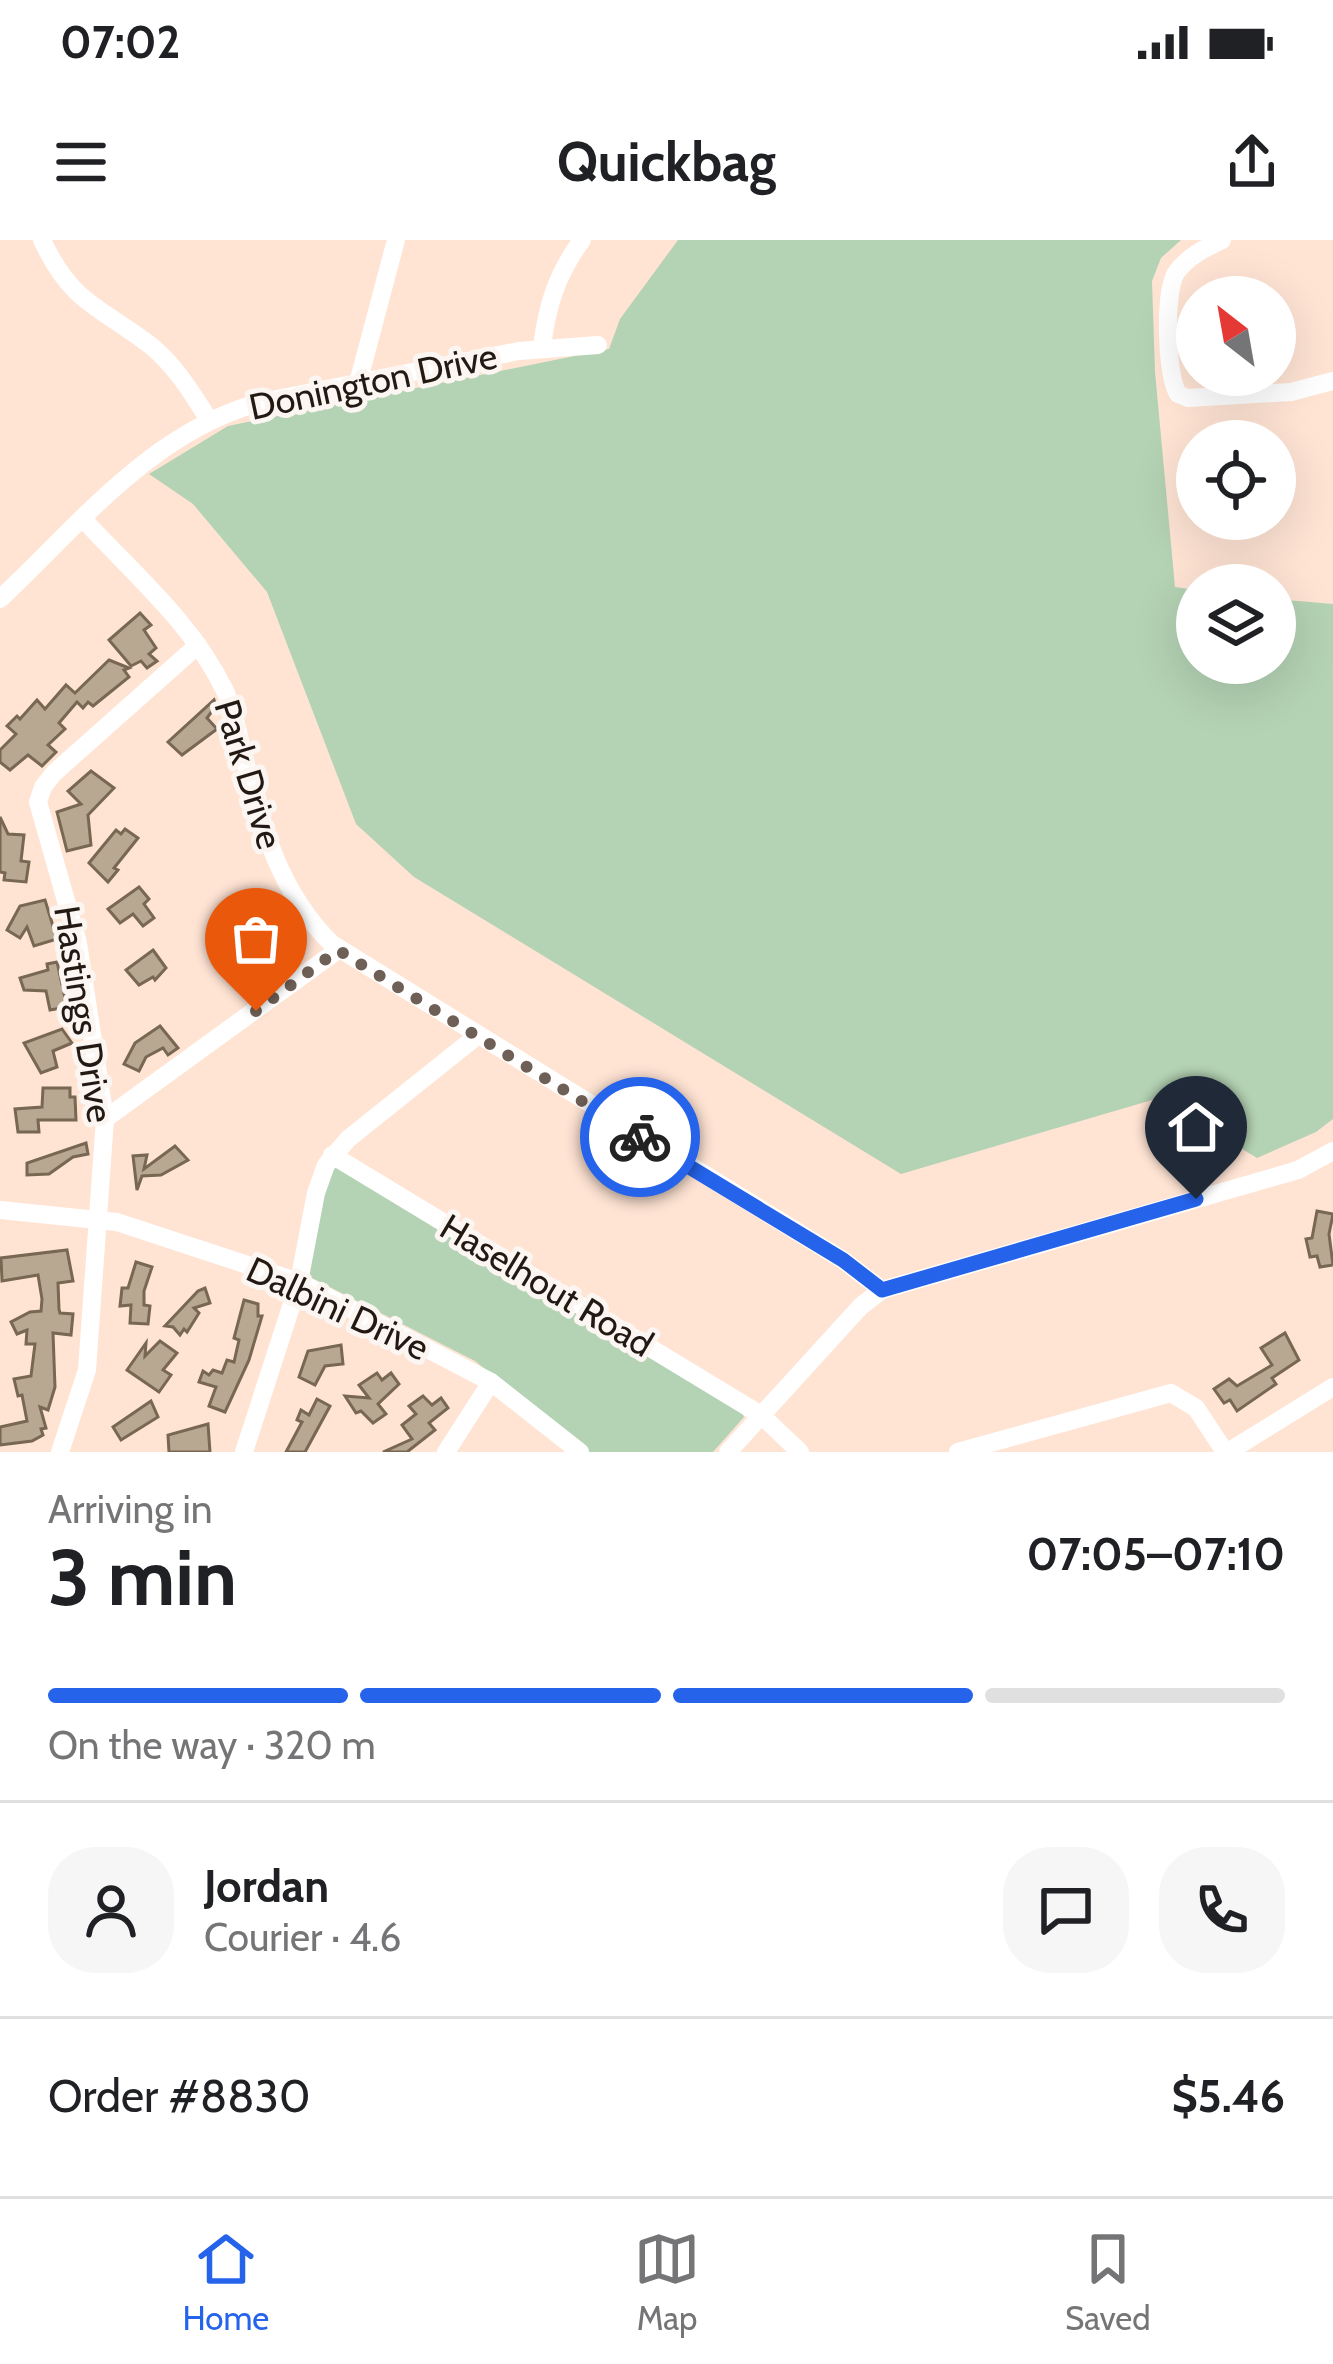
<!DOCTYPE html>
<meta charset="utf-8">
<style>
body{margin:0;font-family:Cabin,sans-serif;background:#f6f6f6;color:#202124;height:100vh;display:flex;flex-direction:column;font-size:45px;white-space:nowrap}
*{box-sizing:border-box;margin:0}
p{font-size:39px;color:#757577}
.icon{flex:none;width:66px;height:66px;fill:none;stroke:currentColor;stroke-width:2;stroke-linecap:round;stroke-linejoin:round}
.map{position:relative;height:1212px;overflow:hidden}
.panel{display:flex;flex-direction:column;background:#fff;flex:1}
.panel>*{flex:none}
.needle{width:78px;rotate:329deg}
.controls{position:absolute;left:1176px;top:36px;display:grid;gap:24px}
.controls a{display:grid;place-items:center;width:120px;height:120px;border-radius:50%;background:#fff;box-shadow:0 12px 48px #0002;font-size:60px}
.pin{position:absolute;display:grid;place-items:center;width:102px;height:102px;color:#fff;margin:-123px -51px;border-radius:50% 50% 50% 0;rotate:-45deg;box-shadow:0 0 12px #0007}
.pin .icon{rotate:45deg}
.courier{position:absolute;display:grid;place-items:center;width:120px;height:120px;margin:-60px;border:9px solid #2563eb;border-radius:50%;background:#fff;color:#222;box-shadow:0 3px 15px #0007}
.summary em{font-style:normal;font-weight:800}
.summary div{display:flex;flex-direction:column-reverse}
.summary{display:flex;align-items:center;justify-content:space-between;height:204px;padding:0 48px}
h1{font-size:78px;font-weight:800;line-height:90px}
.bar{display:grid;grid-template-columns:repeat(4,1fr);gap:18px 12px;align-content:center;height:144px;padding:0 48px}
.bar i{height:15px;border-radius:9px;background:#e0e0e0}
.bar .current{background:#2563eb}
.bar p{grid-column:span 4}
.line{display:flex;align-items:center;gap:30px;padding:0 48px;border-top:3px solid #e0e0e0}
.line div{flex:1}
.round{display:grid;place-items:center;flex:none;width:126px;height:126px;border-radius:48px;background:#f6f6f6}
.status{display:flex;justify-content:space-between;align-items:center;height:84px;padding:0 60px;background:#fff;direction:ltr}
.status svg{height:33px;fill:currentColor}
header{display:flex;justify-content:space-between;align-items:center;height:156px;padding:0 48px;background:#fff;font-size:54px;font-weight:800}
.dock{display:flex;justify-content:space-around;align-items:center;height:168px;border-top:3px solid #e0e0e0;background:#fff;font-size:33px;color:#757577}
.dock a{display:grid;justify-items:center;gap:6px}
.dock .current{color:#2563eb}
.map>svg:first-child{display:block}
</style>
<div class="status"><b>07:02</b><svg viewBox="0 0 49 12"><path d="M0 12V9h3v3zM5 12V6h3v6zM10 12V3h3v9zM15 12V0h3v12zM26 1h20v11H26zM47 4h2v5h-2z"/></svg></div>
<header><svg class="icon" aria-label="menu" viewBox="0 0 24 24"><path d="M4 6h16M4 12h16M4 18h16"/></svg>Quickbag<svg class="icon" aria-label="share" viewBox="0 0 24 24"><path d="M12 15V3M7 8l5-5 5 5M5 13v7h14v-7"/></svg></header>
<div class="map">
<svg width="1333" height="1212" viewBox="0 0 1333 1212">
<rect width="100%" height="100%" fill="#ffe4d4"/>
<!-- green -->
<g fill="#b4d2b4">
<polygon points="678,0 1181,0 1161,18 1152,41 1155,132 1175,347 1197,350 1197,423 1275,423 1275,359 1333,364 1333,879 1316,892 1257,918 1159,858 901,934 414,637 356,584 267,352 193,264 149,234 228,186 609,109 620,79"/>
<polygon points="333,928 342,928 740,1169 744,1177 713,1212 588,1212 475,1121 308,1036 317,957"/>
</g>
<!-- building -->
<g fill="#b8a892" stroke="#776753" stroke-width="3">
<polygon points="140,373 151,385 144,390 156,408 149,414 157,421 147,428 141,421 131,426 109,400"/>
<polygon points="109,420 129,428 124,430 129,437 93,466 88,462 83,468 77,462 59,483 65,489 48,505 56,512 42,526 28,515 10,530 0,522 0,510 16,494 7,486 17,476 20,479 37,460 45,469 66,445 75,453"/>
<polygon points="214,460 216,466 207,478 217,489 182,515 168,502"/>
<polygon points="91,531 114,548 88,575 91,605 67,611 57,572 81,564 68,551"/>
<polygon points="0,577 8,594 24,595 21,621 29,622 26,642 4,640 5,633 0,632"/>
<polygon points="125,589 138,598 114,628 118,630 108,642 89,623 116,590 121,594"/>
<polygon points="139,647 149,659 144,664 154,678 143,686 133,674 120,683 108,669"/>
<polygon points="45,660 57,699 34,706 27,687 20,698 7,690 20,666"/>
<polygon points="153,710 166,728 155,740 153,737 139,745 126,730"/>
<polygon points="57,722 67,767 50,770 46,751 24,750 20,738 48,730 47,724"/>
<polygon points="160,786 178,808 168,815 163,808 146,817 139,831 124,824 135,803"/>
<polygon points="62,789 72,803 53,811 57,827 41,833 24,803"/>
<polygon points="43,848 70,848 70,857 75,857 76,880 38,880 39,892 18,892 15,869 42,867"/>
<polygon points="86,903 88,914 73,917 49,934 27,935 27,923"/>
<polygon points="175,906 188,920 161,935 142,936 137,950 133,916 147,915 144,929"/>
<polygon points="1317,971 1333,974 1329,994 1333,1025 1320,1027 1317,1016 1310,1017 1306,999 1312,998"/>
<polygon points="67,1010 73,1041 58,1043 59,1069 60,1073 73,1074 71,1095 53,1093 55,1147 48,1170 40,1167 46,1188 41,1189 43,1195 32,1201 0,1205 0,1187 27,1181 22,1155 18,1156 14,1139 31,1136 35,1104 26,1104 27,1090 17,1094 11,1082 30,1072 41,1071 42,1059 38,1035 2,1041 1,1018"/>
<polygon points="136,1022 152,1027 144,1051 144,1065 150,1066 148,1084 130,1083 131,1065 120,1066 122,1048 128,1048"/>
<polygon points="205,1048 210,1063 194,1068 199,1073 187,1092 184,1089 180,1095 173,1087 165,1086 198,1051"/>
<polygon points="244,1060 258,1064 258,1076 262,1076 249,1120 225,1172 209,1166 216,1147 199,1142 203,1131 209,1135 213,1130 222,1133 227,1120 234,1122 239,1100 234,1098"/>
<polygon points="1285,1093 1299,1120 1272,1138 1276,1144 1237,1171 1230,1160 1224,1163 1214,1149 1229,1139 1237,1146 1272,1125 1261,1108"/>
<polygon points="160,1101 177,1113 163,1130 171,1135 159,1152 127,1130 146,1103 145,1116"/>
<polygon points="341,1105 343,1124 325,1126 315,1145 299,1137 308,1111"/>
<polygon points="377,1133 382,1140 391,1133 399,1144 378,1164 386,1174 373,1183 361,1171 356,1173 345,1156 369,1158 359,1145"/>
<polygon points="423,1156 432,1165 441,1158 448,1168 429,1183 435,1190 407,1212 383,1212 412,1199 402,1185 416,1174 409,1166"/>
<polygon points="317,1159 330,1166 305,1212 286,1212 302,1182 297,1180 301,1170 309,1175"/>
<polygon points="151,1161 158,1177 121,1200 113,1187"/>
<polygon points="208,1184 210,1212 169,1212 168,1195"/>
</g>
<g fill="none" stroke-linecap="round" stroke-linejoin="round">
<!-- minor -->
<g stroke="#fff" stroke-width="18">
<path d="M42 0C72 64 99 66 150 105 175 125 192 153 209 180"/>
<path d="M1222 0C1205 8 1187 17 1176 33 1164 52 1166 135 1178 154L1188 158 1291 152 1333 141"/>
<path d="M542 107C547 65 557 34 582 0"/>
<polyline points="358,143 396,0"/>
<path d="M84 280C134 334 193 384 225 451 234 471 238 493 243 514 262 585 278 651 332 704L843 1020 882 1050 1298 930 1333 911"/>
<path d="M0 359C79 285 153 190 262 162L519 111 598 105"/>
<polyline points="105,879 338,710"/>
<polyline points="332,915 761,1175 800,1212"/>
<polyline points="0,970 117,982 299,1042 491,1142 580,1212"/>
<polyline points="60,1212 87,1130 105,879 78,703 38,562 43,547 54,533 198,405"/>
<polyline points="244,1212 299,1042 316,953 326,925 348,899 477,796"/>
<polyline points="446,1212 491,1142"/>
<polyline points="728,1212 861,1066 882,1050"/>
<polyline points="958,1212 1171,1153 1196,1168 1225,1212"/>
<polyline points="1228,1212 1333,1147"/>
</g>
</g>
<g fill="none" stroke-linecap="round" stroke-linejoin="round">
<!-- done -->
<polyline stroke="#6f6057" stroke-width="12" stroke-dasharray="0 21.6" points="256,771 338,710 640,897"/>
<!-- route -->
<polyline stroke="#2563eb" stroke-width="15" points="640,897 843,1020 882,1050 1196,959"/>
</g>
<g text-anchor="middle" stroke-width="10" stroke-linejoin="round" paint-order="stroke">
<!-- street labels -->
<g font-size="36" fill="#221913" stroke="#fcf6f3">
<text transform="translate(373 141) rotate(-12)" y="13">Donington Drive</text>
<text transform="translate(249 534) rotate(73)" y="13">Park Drive</text>
<text transform="translate(84 774) rotate(81)" y="13">Hastings Drive</text>
<text transform="translate(547 1045) rotate(31)" y="13">Haselhout Road</text>
<text transform="translate(338 1068) rotate(25)" y="13">Dalbini Drive</text>
</g>
</g>
</svg>
<div class="controls">
<a><svg class="needle" viewBox="-14 -14 28 28"><path d="M0-13l5 13h-10z" fill="#e53935"/><path d="M0 13l5-13h-10z" fill="#757577"/></svg></a>
<a><svg class="icon" aria-label="locate" viewBox="0 0 24 24"><circle cx="12" cy="12" r="6"/><path d="M12 2v4M12 18v4M2 12h4M18 12h4"/></svg></a>
<a><svg class="icon" aria-label="layers" viewBox="0 0 24 24"><path d="M12 4l9 5-9 5-9-5zM3 14l9 5 9-5"/></svg></a>
</div>
<div class="pin" style="left:256px;top:771px;background:#ea580c"><svg class="icon" aria-label="bag" viewBox="0 0 24 24"><path d="M5 8h14l-1 12H6zM9 8a3 3 0 0 1 6 0"/></svg></div>
<div class="pin" style="left:1196px;top:959px;background:#1f2937"><svg class="icon" aria-label="home" viewBox="0 0 24 24"><path d="M3 11l9-7 9 7M6 9v11h12V9"/></svg></div>
<div class="courier" style="left:640px;top:897px"><svg class="icon" aria-label="bike" viewBox="0 0 24 24"><circle cx="6" cy="16" r="4"/><circle cx="18" cy="16" r="4"/><path d="M6 16l4-8h5l3 8M10 8l3 8H6M13 5h3"/></svg></div>
</div>
<section class="panel">
<div class="summary"><div><h1>3 min</h1><p>Arriving in</p></div><em>07:05–07:10</em></div>
<div class="bar"><i class="current"></i><i class="current"></i><i class="current"></i><i></i><p>On the way · 320 m</p></div>
<div class="line" style="height:216px"><a class="round"><svg class="icon" aria-label="person" viewBox="0 0 24 24"><circle cx="12" cy="8" r="4"/><path d="M4 21q1-7 8-7t8 7"/></svg></a><div><b>Jordan</b><p>Courier · 4.6</p></div><a class="round"><svg class="icon" aria-label="chat" viewBox="0 0 24 24"><path d="M4 5h16v11H9l-5 4z"/></svg></a><a class="round"><svg class="icon" aria-label="phone" viewBox="0 0 24 24"><path d="M5 4h4l2 5-3 2q2 4 5 5l2-3 5 2v4C11 20 4 13 5 4z"/></svg></a></div>
<div class="line" style="height:156px"><div>Order #8830</div><b>$5.46</b></div>
</section>
<nav class="dock">
<a class="current"><svg class="icon" aria-label="home" viewBox="0 0 24 24"><path d="M3 11l9-7 9 7M6 9v11h12V9"/></svg>Home</a>
<a><svg class="icon" aria-label="map" viewBox="0 0 24 24"><path d="M3 6l6-2 6 2 6-2v14l-6 2-6-2-6 2zM9 4v14M15 6v14"/></svg>Map</a>
<a><svg class="icon" aria-label="saved" viewBox="0 0 24 24"><path d="M7 4h10v16l-5-4-5 4z"/></svg>Saved</a>
</nav>
